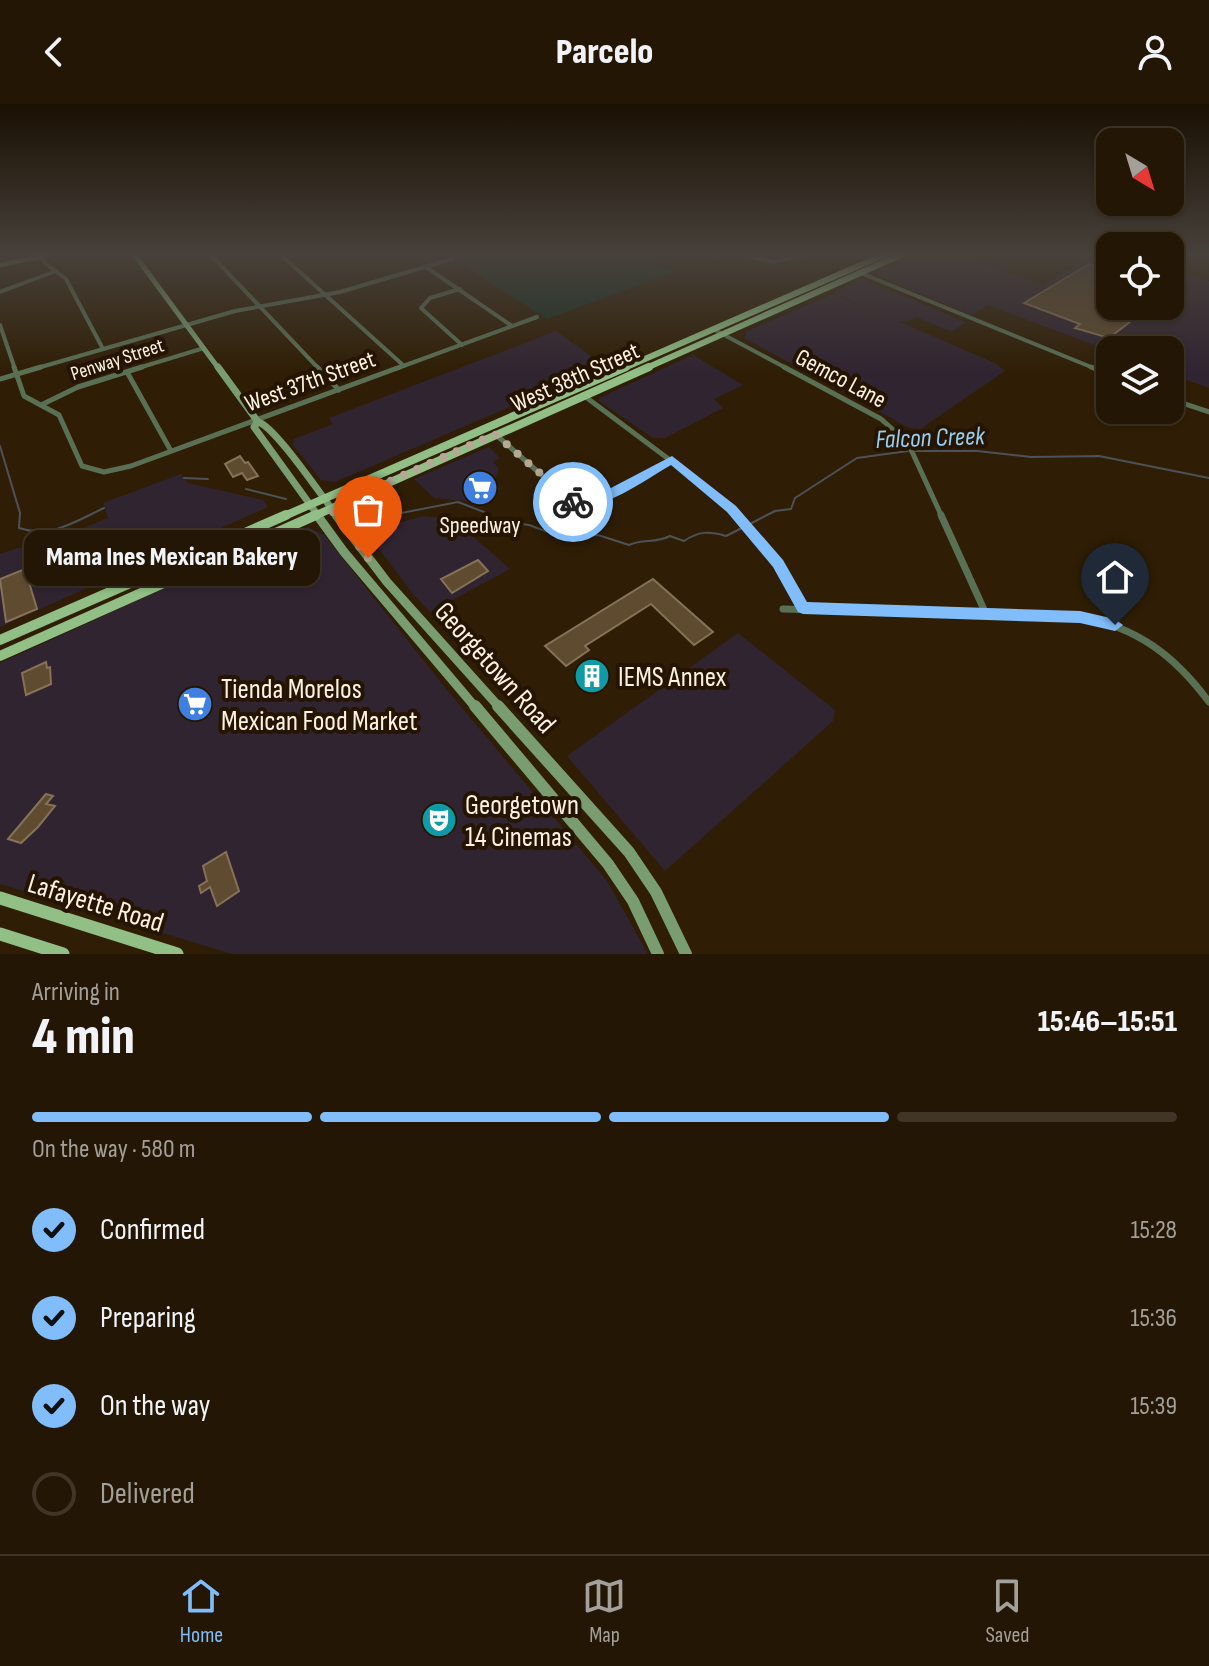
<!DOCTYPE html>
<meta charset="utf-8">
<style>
body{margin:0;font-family:"Sofia Sans Condensed",sans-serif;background:#2f2313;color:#f1f3f6;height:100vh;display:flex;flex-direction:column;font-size:30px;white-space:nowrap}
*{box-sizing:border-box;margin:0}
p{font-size:26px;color:#a39f9a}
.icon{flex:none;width:44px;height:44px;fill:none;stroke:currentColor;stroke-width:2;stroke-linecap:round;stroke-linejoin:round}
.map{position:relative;height:850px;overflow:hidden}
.drawer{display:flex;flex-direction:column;background:#231604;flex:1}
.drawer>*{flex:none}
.needle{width:52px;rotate:142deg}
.controls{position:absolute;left:1096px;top:24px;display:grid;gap:16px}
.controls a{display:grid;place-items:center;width:88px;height:88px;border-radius:16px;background:#231604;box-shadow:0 2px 6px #0004,0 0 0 2px #403526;font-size:40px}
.pin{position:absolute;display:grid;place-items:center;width:68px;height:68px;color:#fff;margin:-82px -34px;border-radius:50% 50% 50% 0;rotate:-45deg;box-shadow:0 0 8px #0007}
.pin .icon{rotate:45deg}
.courier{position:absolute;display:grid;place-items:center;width:80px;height:80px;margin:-40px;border:6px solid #81bdfa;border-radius:50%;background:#fff;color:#222;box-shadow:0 2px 10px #0007}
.bubble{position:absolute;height:56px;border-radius:16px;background:#231604;box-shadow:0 2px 6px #0004,0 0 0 2px #403526;font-size:26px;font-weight:800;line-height:56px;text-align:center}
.head em{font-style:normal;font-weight:800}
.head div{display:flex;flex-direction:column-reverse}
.head{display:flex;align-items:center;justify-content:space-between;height:136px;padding:0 32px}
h1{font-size:52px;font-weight:800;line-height:60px}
.bar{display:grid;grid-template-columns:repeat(4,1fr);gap:12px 8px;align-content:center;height:96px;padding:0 32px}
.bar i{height:10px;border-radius:6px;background:#403526}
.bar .on{background:#81bdfa}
.bar p{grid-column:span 4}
ol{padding:0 32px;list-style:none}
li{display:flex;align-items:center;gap:24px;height:88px}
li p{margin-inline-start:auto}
li .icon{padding:8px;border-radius:50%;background:#81bdfa;color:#111;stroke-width:4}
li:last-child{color:#a39f9a}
li i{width:44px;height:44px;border:4px solid #403526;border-radius:50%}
header{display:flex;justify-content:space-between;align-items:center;height:104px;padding:0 32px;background:#231604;font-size:36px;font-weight:800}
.menu{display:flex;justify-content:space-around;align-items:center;height:112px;border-top:2px solid #403526;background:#231604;font-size:22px;color:#a39f9a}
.menu a{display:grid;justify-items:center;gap:4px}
.menu .on{color:#81bdfa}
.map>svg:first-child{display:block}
</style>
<header><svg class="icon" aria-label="back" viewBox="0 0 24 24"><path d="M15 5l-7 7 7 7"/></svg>Parcelo<svg class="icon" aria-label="person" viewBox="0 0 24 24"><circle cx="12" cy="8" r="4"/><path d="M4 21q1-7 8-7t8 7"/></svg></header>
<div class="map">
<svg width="1209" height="850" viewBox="0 0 1209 850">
<rect width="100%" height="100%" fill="#2f1e05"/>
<!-- commercial -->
<g fill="#312431">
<polygon points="920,150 955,150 1043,181 1098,150 1110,150 1110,202 1170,202 1170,165 1209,177 1209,284 1170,270 1170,246 1110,247 988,201 972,211 878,172 877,168"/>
<polygon points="862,175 966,218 952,228 917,213 906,218 898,217 997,260 1005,267 920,325 909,324 744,234 747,227 833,190 879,210 833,189"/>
<polygon points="556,227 605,262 335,378 321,376 293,341 294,335 333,320 329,314"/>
<polygon points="693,251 743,281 714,295 723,304 665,334 653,334 599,297 599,294"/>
<polygon points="489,343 500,354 493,358 499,365 496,373 491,376 500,385 475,398 434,394 414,375"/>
<polygon points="181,370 188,379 263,396 268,403 0,523 0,450 18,444 35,443 108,414 103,399"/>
<polygon points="424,412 454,416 510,465 430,508 412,489 366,427"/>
<polygon points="308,423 324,431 447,586 607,777 648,850 232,850 0,780 0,559 207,465"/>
<polygon points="738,529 835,606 833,617 665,767 567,652"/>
</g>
<!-- green -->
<polygon fill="#1a3225" points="447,150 637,150 674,168 547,215"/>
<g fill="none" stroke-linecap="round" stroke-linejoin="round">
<!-- stream -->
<g stroke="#4c5258" stroke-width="2">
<path d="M0 342 20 409 19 424C51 435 76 417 104 404"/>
<polyline points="915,347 977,347 1031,353 1099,352 1209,374"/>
<polyline points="184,374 208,375"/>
<polyline points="246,385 286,395"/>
<path d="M353 411 396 410 458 398 484 408 494 416 529 421 564 434 598 431 629 441C643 434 654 440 670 432L684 437C699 427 709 427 726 432L742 424"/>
<polyline points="748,421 775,407 791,405 795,394 857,354 908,347"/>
</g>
</g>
<!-- building -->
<g fill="#5f4b2f" stroke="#857257" stroke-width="2">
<polygon points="1089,160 1103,165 1097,168 1110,172 1110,202 1151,202 1109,234 1075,224 1080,220 1024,199"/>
<polygon points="240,352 245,359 248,358 258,372 247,376 242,369 233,373 225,360"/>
<polygon points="307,447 317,463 294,474 284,458"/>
<polygon points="478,456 488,467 452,489 441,475"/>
<polygon points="25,465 37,505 6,518 0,475"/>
<polygon points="653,475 713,528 694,541 651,500 585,542 589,546 566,562 545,542"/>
<polygon points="46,558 47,564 50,563 51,580 26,591 22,569"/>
<polygon points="46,690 53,692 46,700 55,702 38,723 21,739 8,735"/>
<polygon points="226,748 239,787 217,802 210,783 201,789 199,782 207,777 203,762"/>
</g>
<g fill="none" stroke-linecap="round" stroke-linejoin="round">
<!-- street-far2 -->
<g stroke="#5a7055" stroke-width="4">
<polyline points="40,150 45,159 66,175 103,245"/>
<polyline points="210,150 319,265"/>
<polyline points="280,150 404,262"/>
<polyline points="742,150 773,158 804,150"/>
<polyline points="712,151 715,150"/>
<polyline points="426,163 512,222"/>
<polyline points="858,168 1096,265"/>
<polyline points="460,185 430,194 421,204 462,241"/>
<polyline points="0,188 56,167"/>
<polyline points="0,221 15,265"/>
<polyline points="713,225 788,265"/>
<polyline points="34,265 235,207 340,188 452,155"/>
<polyline points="135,265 204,244"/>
<polyline points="395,265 537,213"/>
</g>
<!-- street-far1 -->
<g stroke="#5a7055" stroke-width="5">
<polyline points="14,263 24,292 59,311 82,362 104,368 131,362 400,263"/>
<polyline points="317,263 339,286"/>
<polyline points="784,263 881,315 908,339 942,413"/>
<polyline points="1091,263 1110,271"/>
<polyline points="127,268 171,347"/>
<polyline points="0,275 41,263"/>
<polyline points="583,291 722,395 738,413"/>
<polyline points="1170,295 1209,308"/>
<polyline points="41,301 78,283 142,263"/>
<polyline points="495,330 570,396 580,401 591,399 672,356"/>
</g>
<!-- street -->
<g stroke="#5a7055" stroke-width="7">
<polyline points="736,411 778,459 803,504"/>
<polyline points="941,411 986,510"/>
<path d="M783 505 1080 513C1137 523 1175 552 1209 598"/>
</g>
<!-- secondary-far3 -->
<g stroke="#799d70" stroke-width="5">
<polyline points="134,150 219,265"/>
<polyline points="0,161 50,150"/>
</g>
<!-- secondary-far2 -->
<g stroke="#799d70" stroke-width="7">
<path d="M218 263 258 318C275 322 324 396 338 413"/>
<polyline points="258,318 254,323 319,413"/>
</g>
<!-- secondary-far1 -->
<g stroke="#799d70" stroke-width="9">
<polyline points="317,411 344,448 476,604"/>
<polyline points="336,411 387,478 500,604"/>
</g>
<!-- secondary -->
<g stroke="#799d70" stroke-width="12">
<polyline points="475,602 608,760 633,797 658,850"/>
<polyline points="498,602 629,748 656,788 686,850"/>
</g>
<!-- primary-far3 -->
<g stroke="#91bf86" stroke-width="6">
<polyline points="622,265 886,150"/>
<polyline points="644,265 903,150"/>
</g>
<!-- primary-far2 -->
<g stroke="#91bf86" stroke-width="8">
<polyline points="282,413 626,263"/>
<polyline points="312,413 649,263"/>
</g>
<!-- primary-far1 -->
<g stroke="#91bf86" stroke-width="10">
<polyline points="0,536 286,411"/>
<polyline points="0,552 316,411"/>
</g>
<!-- primary -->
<g stroke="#91bf86" stroke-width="13">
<polyline points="0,794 177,850"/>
<polyline points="0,830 63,850"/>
</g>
</g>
<!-- sky -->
<linearGradient id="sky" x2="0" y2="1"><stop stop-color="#1a1003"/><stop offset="0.56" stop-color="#47413b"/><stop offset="1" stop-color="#47413b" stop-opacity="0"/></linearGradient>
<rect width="1209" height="269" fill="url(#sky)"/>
<!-- route -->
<path fill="#81bdfa" d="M672 352 736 402 783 456 807 498 1080 507 1115 515 1123 521 1115 527 1080 519 803 510 798 508 773 463 727 408 671 361C648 374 588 418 566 398L573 393 588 396Z"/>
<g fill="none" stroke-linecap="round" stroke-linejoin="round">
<!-- done -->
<polyline stroke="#b5a895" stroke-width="8" stroke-dasharray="0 14.4" points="368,454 330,404 495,330 573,398"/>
</g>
<!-- icons -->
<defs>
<symbol id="supermarket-disc" viewBox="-11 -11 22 22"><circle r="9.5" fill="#3f7fe0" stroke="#251500"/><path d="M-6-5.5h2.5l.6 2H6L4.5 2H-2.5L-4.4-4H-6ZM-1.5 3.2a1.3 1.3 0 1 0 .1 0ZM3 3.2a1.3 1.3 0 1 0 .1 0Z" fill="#fff"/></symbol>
<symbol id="building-disc" viewBox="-11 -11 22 22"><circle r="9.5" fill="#0f9aa8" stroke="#251500"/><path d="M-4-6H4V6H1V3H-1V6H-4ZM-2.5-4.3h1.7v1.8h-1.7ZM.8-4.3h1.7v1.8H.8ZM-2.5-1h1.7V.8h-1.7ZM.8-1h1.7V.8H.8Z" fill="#fff"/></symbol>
<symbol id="theatre-disc" viewBox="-11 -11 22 22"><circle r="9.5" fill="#0f9aa8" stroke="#251500"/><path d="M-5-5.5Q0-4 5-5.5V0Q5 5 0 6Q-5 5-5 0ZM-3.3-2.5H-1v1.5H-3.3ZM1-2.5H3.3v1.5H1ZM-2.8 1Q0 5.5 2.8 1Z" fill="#fff"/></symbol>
</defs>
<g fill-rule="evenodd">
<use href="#supermarket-disc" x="460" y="364" width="40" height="40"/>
<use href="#building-disc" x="572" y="552" width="40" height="40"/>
<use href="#supermarket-disc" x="175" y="580" width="40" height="40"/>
<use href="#theatre-disc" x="419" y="696" width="40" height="40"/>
</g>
<g text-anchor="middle" stroke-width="8" stroke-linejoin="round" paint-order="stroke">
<!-- far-street labels -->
<g font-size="20" fill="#fdf2e3" stroke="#251500">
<text transform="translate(117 255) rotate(-18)" y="7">Penway Street</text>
</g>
<!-- street labels -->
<g font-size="24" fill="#fdf2e3" stroke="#251500">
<text transform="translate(575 273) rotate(-24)" y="8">West 38th Street</text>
<text transform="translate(841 274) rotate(28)" y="8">Gemco Lane</text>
<text transform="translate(310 277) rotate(-20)" y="8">West 37th Street</text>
</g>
<!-- poi labels -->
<g font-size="24" fill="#fdf2e3" stroke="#251500">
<text x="480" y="429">Speedway</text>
</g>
<!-- water labels -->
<g font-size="26" font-style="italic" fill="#97cef6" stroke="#251500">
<text transform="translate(930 333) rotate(-2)" y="9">Falcon Creek</text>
</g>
<!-- near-street labels -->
<g font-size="28" fill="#fdf2e3" stroke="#251500">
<text transform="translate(496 563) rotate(48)" y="10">Georgetown Road</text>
<text transform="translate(96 798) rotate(17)" y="10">Lafayette Road</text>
</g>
<!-- near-poi labels -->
<g font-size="28" fill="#fdf2e3" stroke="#251500" text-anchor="start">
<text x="618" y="582">IEMS Annex</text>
<text x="221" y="594">Tienda Morelos<tspan x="221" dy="32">Mexican Food Market</tspan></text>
<text x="465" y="710">Georgetown<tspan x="465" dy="32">14 Cinemas</tspan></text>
</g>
</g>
</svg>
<div class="controls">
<a><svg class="needle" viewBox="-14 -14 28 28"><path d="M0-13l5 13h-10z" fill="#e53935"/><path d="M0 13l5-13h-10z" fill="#a39f9a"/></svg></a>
<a><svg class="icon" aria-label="locate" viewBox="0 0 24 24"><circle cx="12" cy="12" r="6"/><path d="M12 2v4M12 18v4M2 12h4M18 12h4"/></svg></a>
<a><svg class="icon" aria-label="layers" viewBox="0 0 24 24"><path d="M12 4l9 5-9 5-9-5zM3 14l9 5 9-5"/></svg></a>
</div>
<div class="pin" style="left:368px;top:454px;background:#ea580c"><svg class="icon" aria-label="bag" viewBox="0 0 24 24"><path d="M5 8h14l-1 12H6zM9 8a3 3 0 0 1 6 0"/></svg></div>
<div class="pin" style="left:1115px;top:521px;background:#1f2937"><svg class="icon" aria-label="home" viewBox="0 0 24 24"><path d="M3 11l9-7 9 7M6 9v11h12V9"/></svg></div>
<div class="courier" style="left:573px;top:398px"><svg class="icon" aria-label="bike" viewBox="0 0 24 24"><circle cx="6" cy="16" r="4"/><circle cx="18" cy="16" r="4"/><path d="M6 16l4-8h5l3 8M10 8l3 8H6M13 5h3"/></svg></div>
<div class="bubble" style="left:24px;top:426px;width:296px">Mama Ines Mexican Bakery</div>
</div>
<section class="drawer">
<div class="head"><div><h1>4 min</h1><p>Arriving in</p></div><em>15:46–15:51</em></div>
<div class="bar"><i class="on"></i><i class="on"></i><i class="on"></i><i></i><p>On the way · 580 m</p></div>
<ol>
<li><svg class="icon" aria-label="check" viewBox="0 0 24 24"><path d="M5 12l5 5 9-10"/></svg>Confirmed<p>15:28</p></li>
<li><svg class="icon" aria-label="check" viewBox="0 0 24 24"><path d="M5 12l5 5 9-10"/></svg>Preparing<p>15:36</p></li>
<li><svg class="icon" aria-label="check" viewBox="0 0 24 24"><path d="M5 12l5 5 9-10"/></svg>On the way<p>15:39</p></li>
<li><i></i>Delivered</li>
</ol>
</section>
<nav class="menu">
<a class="on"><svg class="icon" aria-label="home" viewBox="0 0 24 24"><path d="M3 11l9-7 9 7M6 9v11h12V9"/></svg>Home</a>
<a><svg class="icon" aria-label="map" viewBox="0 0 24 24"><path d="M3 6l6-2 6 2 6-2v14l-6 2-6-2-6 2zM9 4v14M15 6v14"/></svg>Map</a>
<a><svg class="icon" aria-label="saved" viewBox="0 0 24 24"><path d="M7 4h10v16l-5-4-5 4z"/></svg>Saved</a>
</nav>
